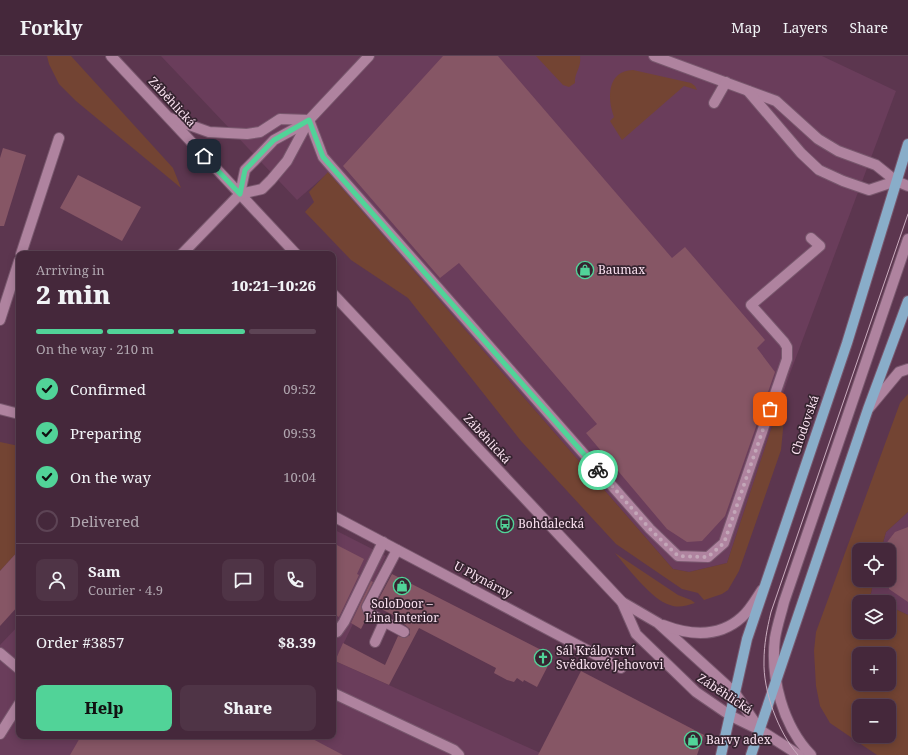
<!DOCTYPE html>
<meta charset="utf-8">
<style>
body{margin:0;font-family:"Noto Serif",serif;background:#4f3446;color:#f1f3f6;height:100vh;display:flex;flex-direction:column;font-size:15px;white-space:nowrap}
*{box-sizing:border-box;margin:0}
p{font-size:13px;color:#b0a6af}
.icon{flex:none;width:22px;height:22px;fill:none;stroke:currentColor;stroke-width:2;stroke-linecap:round;stroke-linejoin:round}
.map{position:relative;flex:1;overflow:hidden}
.sheet{position:absolute;left:16px;top:195px;width:320px;height:488px;display:flex;flex-direction:column;background:#45283b;border-radius:8px;box-shadow:0 2px 10px #0003,0 0 0 1px #5d4455}
.sheet>*{flex:none}
.controls{position:absolute;left:852px;top:487px;display:grid;gap:8px}
.controls a{display:grid;place-items:center;width:44px;height:44px;border-radius:8px;background:#45283b;box-shadow:0 2px 10px #0003,0 0 0 1px #5d4455;font-size:20px}
.pin{position:absolute;display:grid;place-items:center;width:34px;height:34px;color:#fff;margin:-17px;border-radius:8px;box-shadow:0 2px 6px #0006}
.courier{position:absolute;display:grid;place-items:center;width:40px;height:40px;margin:-20px;border:3px solid #51d398;border-radius:50%;background:#fff;color:#222;box-shadow:0 1px 5px #0007}
.headline em{font-style:normal;font-weight:800}
.headline div{display:flex;flex-direction:column-reverse}
.headline{display:flex;align-items:center;justify-content:space-between;height:68px;padding:0 20px}
h1{font-size:26px;font-weight:800;line-height:30px}
.bar{display:grid;grid-template-columns:repeat(4,1fr);gap:6px 4px;align-content:center;height:48px;padding:0 20px}
.bar i{height:5px;border-radius:3px;background:#5d4455}
.bar .current{background:#51d398}
.bar p{grid-column:span 4}
.line{display:flex;align-items:center;gap:10px;padding:0 20px;border-top:1px solid #5d4455}
.line div{flex:1}
.round{display:grid;place-items:center;flex:none;width:42px;height:42px;border-radius:8px;background:#4f3446}
ol{padding:0 20px;list-style:none}
li{display:flex;align-items:center;gap:12px;height:44px}
li p{margin-inline-start:auto}
li .icon{padding:4px;border-radius:50%;background:#51d398;color:#111;stroke-width:4}
li:last-child{color:#b0a6af}
li i{width:22px;height:22px;border:2px solid #5d4455;border-radius:50%}
.button{display:flex;gap:8px;margin-top:auto;padding:8px 20px}
.button a{flex:1;height:46px;border-radius:8px;background:#51d398;color:#111;font-size:16px;font-weight:800;line-height:46px;text-align:center}
.button a+a{background:#4f3446;color:#f1f3f6}
header{display:flex;align-items:center;gap:24px;box-sizing:border-box;height:56px;padding:0 20px;background:#45283b;border-bottom:1px solid #5d4455}
header strong{font-size:19px}
nav{display:flex;gap:22px;margin-inline-start:auto;font-size:14px}
.map>svg:first-child{display:block}
</style>
<header>
<strong>Forkly</strong>
<nav><a>Map</a><a>Layers</a><a>Share</a></nav>
</header>
<div class="map">
<svg width="908" height="699" viewBox="0 0 908 699">
<rect width="100%" height="100%" fill="#5c364f"/>
<!-- built -->
<g fill="#6a3d5b">
<polygon points="161,0 822,0 896,35 789,320 727,507 689,516 673,513 328,117 297,144"/>
<polygon points="908,456 908,559 889,550 889,546 880,546 870,542 874,524 889,524 889,494 881,494 886,476"/>
<polygon points="333,473 386,500 335,605 545,699 0,699 0,589 19,569 19,680 333,680"/>
</g>
<!-- green -->
<g fill="#734433" fill-rule="evenodd">
<polygon points="47,0 71,0 173,112 181,132 76,45 59,28 49,8"/>
<path d="M536 0H580C582 11 574 17 575 27L569 31 563 29Z"/>
<path d="M633 14 691 27 695 30 697 34 684 30 622 84 610 65 614 61C607 42 607 15 633 14Z"/>
<polygon points="328,116 673,513 689,516 727,507 780,346 783,348 785,353 781,394 739,515 728,534 722,538 704,544 698,537 682,533 616,488 521,385 408,242 351,204 305,156 314,146 309,136"/>
<path d="M908 338V456L886 476 881 494H859V524H874L870 541 880 546H859V576H889V550L908 559V699H877L830 667 820 650 816 630 814 595 816 576 900 347ZM859 598H889V628H859ZM859 650H889V680H859Z"/>
<polygon points="0,386 19,390 19,494 0,515"/>
<path d="M615 497 678 539 691 544 695 547C686 550 678 552 670 549 652 544 628 512 615 497Z"/>
</g>
<!-- building -->
<g fill="#865665">
<polygon points="443,0 498,0 672,202 685,191 765,284 757,292 775,316 725,460 702,485 687,486 667,473 586,377 597,368 459,207 440,222 343,110"/>
<polygon points="3,92 26,99 4,170 0,170 0,102"/>
<polygon points="78,119 141,151 122,185 60,152"/>
<polygon points="908,471 908,546 889,533 889,494 881,494 895,476"/>
<polygon points="333,487 364,503 357,518 359,519 339,561 333,558"/>
<polygon points="19,494 19,549 0,570 0,515"/>
<polygon points="392,518 553,600 537,631 524,624 523,626 517,622 514,626 507,624 494,617 496,612 419,572 389,629 335,605 343,587 385,609 398,580 405,582 410,579 410,573 404,568 405,565 375,550"/>
<polygon points="371,525 373,526 361,550 366,563 361,573 351,567"/>
<polygon points="581,615 704,679 697,699 538,699"/>
<polygon points="81,680 307,680 343,699 70,699"/>
</g>
<g fill="none" stroke-linecap="round" stroke-linejoin="round">
<defs>
<g id="minor">
<polyline points="111,0 296,198"/>
<polyline points="654,0 776,45 818,83 838,95 876,109 896,125 908,130"/>
<polyline points="748,35 801,97 819,114 843,125 869,134 896,125"/>
<polyline points="714,47 726,26"/>
<polyline points="170,62 209,76 247,78 260,76 280,63 309,64"/>
<polyline points="309,64 323,101 330,109 650,473 678,500 708,501 724,487 787,303 787,291 784,286 751,249 820,190 811,182"/>
<polyline points="240,138 245,114 253,106 274,84 309,65"/>
<polyline points="21,198 59,82"/>
<polyline points="182,198 240,138 262,133 271,124 287,105 309,64 369,0"/>
<polyline points="333,238 622,546 658,567 735,637 760,674"/>
<polyline points="0,264 19,205"/>
<polyline points="869,352 899,316 908,313"/>
<polyline points="0,353 19,358"/>
<polyline points="333,460 621,612"/>
<polyline points="397,494 367,551 370,558 404,576"/>
<polyline points="622,546 636,578 696,636 731,660 760,674 799,699"/>
<path d="M663 569C689 579 719 582 742 561 750 554 756 543 762 534"/>
<polyline points="333,577 337,576 344,566 383,486"/>
<polyline points="375,586 384,566"/>
<polyline points="0,597 19,613"/>
<polyline points="333,637 454,694 459,699"/>
<polyline points="0,678 19,648"/>
<path d="M811 699C783 670 770 622 775 582 777 570 781 558 784 546L908 183"/>
</g>
<g id="major">
<polyline points="721,699 747,583 847,287 908,88"/>
<polyline points="751,699 868,353 908,245"/>
</g>
</defs>
<!-- minor casing -->
<use href="#minor" stroke="#78576d" stroke-width="12"/>
<!-- major casing -->
<use href="#major" stroke="#78576d" stroke-width="12"/>
<!-- minor -->
<use href="#minor" stroke="#af839f" stroke-width="10"/>
<!-- major -->
<use href="#major" stroke="#89adc9" stroke-width="10"/>
<!-- tram -->
<path stroke="#caadbf" stroke-width="1" d="M798 699C778 676 763 635 764 605 764 588 767 573 771 556L908 158"/>
</g>
<g fill="none" stroke-linecap="round" stroke-linejoin="round">
<!-- done -->
<polyline stroke="#c3a6b8" stroke-width="4" stroke-dasharray="0 7.2" points="598,414 650,473 678,500 708,501 724,487 770,353"/>
<!-- route -->
<polyline stroke="#51d398" stroke-width="5" points="204,100 240,138 245,114 274,84 309,64 323,101 598,414"/>
</g>
<!-- icons -->
<defs>
<symbol id="shop-ring" viewBox="-11 -11 22 22"><circle r="9.5" fill="#362430" stroke="#51d398" stroke-width="1.5"/><path d="M-5-2.5h2.3a2.7 3.5 0 0 1 5.4 0H5L5.5 6h-11ZM-1.5-2.5h3a1.5 2.3 0 0 0-3 0Z" fill="#51d398"/></symbol>
<symbol id="bus-ring" viewBox="-11 -11 22 22"><circle r="9.5" fill="#362430" stroke="#51d398" stroke-width="1.5"/><path d="M-5-6H5V4H4V6H2V4H-2V6H-4V4H-5ZM-3.5-4V0h7V-4ZM-3.5 1.2v1.5H-2V1.2ZM2 1.2v1.5H3.5V1.2Z" fill="#51d398"/></symbol>
<symbol id="church-ring" viewBox="-11 -11 22 22"><circle r="9.5" fill="#362430" stroke="#51d398" stroke-width="1.5"/><path d="M-1.2-6h2.4v3.5h3.3v2.4h-3.3V6h-2.4V-.1h-3.3v-2.4h3.3Z" fill="#51d398"/></symbol>
</defs>
<g fill-rule="evenodd">
<use href="#shop-ring" x="575" y="204" width="20" height="20"/>
<use href="#bus-ring" x="495" y="458" width="20" height="20"/>
<use href="#shop-ring" x="392" y="520" width="20" height="20"/>
<use href="#church-ring" x="533" y="592" width="20" height="20"/>
<use href="#shop-ring" x="683" y="674" width="20" height="20"/>
</g>
<g text-anchor="middle" stroke-width="3.5" stroke-linejoin="round" paint-order="stroke">
<!-- street labels -->
<g font-size="12" fill="#fbe2f1" stroke="#362430">
<text transform="translate(172 46) rotate(47)" y="4">Záběhlická</text>
<text transform="translate(805 369) rotate(-71)" y="4">Chodovská</text>
<text transform="translate(487 383) rotate(47)" y="4">Záběhlická</text>
<text transform="translate(483 524) rotate(28)" y="4">U Plynárny</text>
<text transform="translate(725 638) rotate(33)" y="4">Záběhlická</text>
</g>
<!-- poi labels -->
<g font-size="12" fill="#fbe2f1" stroke="#362430" text-anchor="start">
<text x="598" y="218">Baumax</text>
<text x="518" y="472">Bohdalecká</text>
<text x="402" y="552" text-anchor="middle">SoloDoor –<tspan x="402" dy="14">Lina Interior</tspan></text>
<text x="556" y="599">Sál Království<tspan x="556" dy="14">Svědkové Jehovovi</tspan></text>
<text x="706" y="688">Barvy adex</text>
</g>
</g>
</svg>
<div class="controls">
<a><svg class="icon" aria-label="locate" viewBox="0 0 24 24"><circle cx="12" cy="12" r="6"/><path d="M12 2v4M12 18v4M2 12h4M18 12h4"/></svg></a>
<a><svg class="icon" aria-label="layers" viewBox="0 0 24 24"><path d="M12 4l9 5-9 5-9-5zM3 14l9 5 9-5"/></svg></a>
<a>+</a>
<a>−</a>
</div>
<div class="pin" style="left:770px;top:353px;background:#ea580c"><svg class="icon" aria-label="bag" viewBox="0 0 24 24"><path d="M5 8h14l-1 12H6zM9 8a3 3 0 0 1 6 0"/></svg></div>
<div class="pin" style="left:204px;top:100px;background:#1f2937"><svg class="icon" aria-label="home" viewBox="0 0 24 24"><path d="M3 11l9-7 9 7M6 9v11h12V9"/></svg></div>
<div class="courier" style="left:598px;top:414px"><svg class="icon" aria-label="bike" viewBox="0 0 24 24"><circle cx="6" cy="16" r="4"/><circle cx="18" cy="16" r="4"/><path d="M6 16l4-8h5l3 8M10 8l3 8H6M13 5h3"/></svg></div>
<section class="sheet">
<div class="headline"><div><h1>2 min</h1><p>Arriving in</p></div><em>10:21–10:26</em></div>
<div class="bar"><i class="current"></i><i class="current"></i><i class="current"></i><i></i><p>On the way · 210 m</p></div>
<ol>
<li><svg class="icon" aria-label="check" viewBox="0 0 24 24"><path d="M5 12l5 5 9-10"/></svg>Confirmed<p>09:52</p></li>
<li><svg class="icon" aria-label="check" viewBox="0 0 24 24"><path d="M5 12l5 5 9-10"/></svg>Preparing<p>09:53</p></li>
<li><svg class="icon" aria-label="check" viewBox="0 0 24 24"><path d="M5 12l5 5 9-10"/></svg>On the way<p>10:04</p></li>
<li><i></i>Delivered</li>
</ol>
<div class="line" style="height:72px"><a class="round"><svg class="icon" aria-label="person" viewBox="0 0 24 24"><circle cx="12" cy="8" r="4"/><path d="M4 21q1-7 8-7t8 7"/></svg></a><div><b>Sam</b><p>Courier · 4.9</p></div><a class="round"><svg class="icon" aria-label="chat" viewBox="0 0 24 24"><path d="M4 5h16v11H9l-5 4z"/></svg></a><a class="round"><svg class="icon" aria-label="phone" viewBox="0 0 24 24"><path d="M5 4h4l2 5-3 2q2 4 5 5l2-3 5 2v4C11 20 4 13 5 4z"/></svg></a></div>
<div class="line" style="height:52px"><div>Order #3857</div><b>$8.39</b></div>
<div class="button"><a>Help</a><a>Share</a></div>
</section>
</div>
